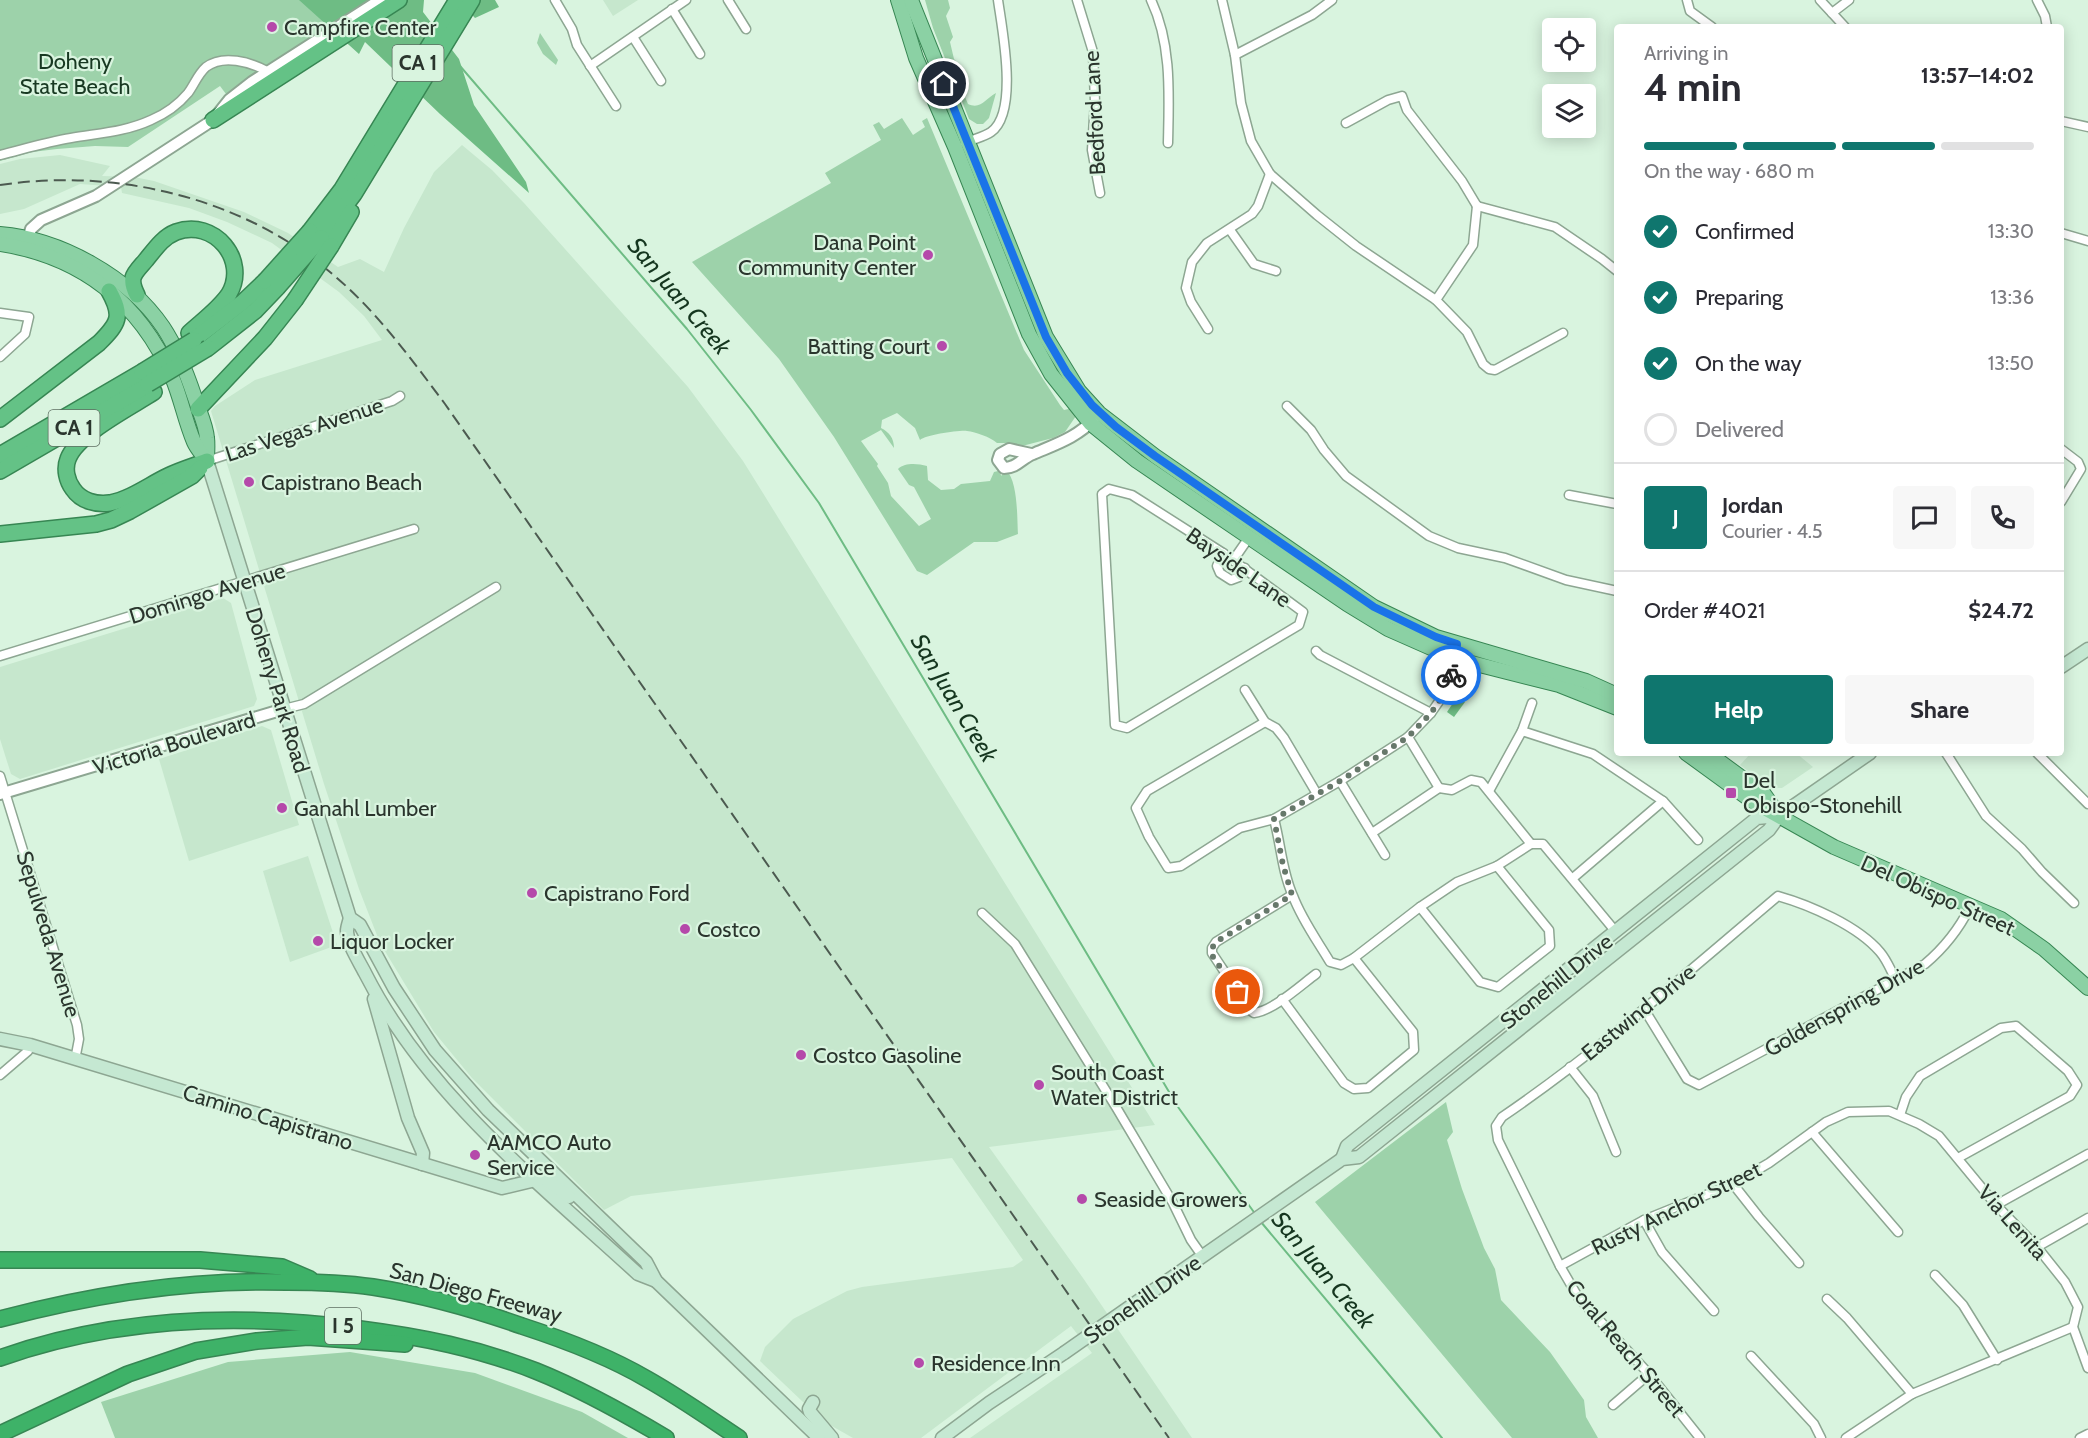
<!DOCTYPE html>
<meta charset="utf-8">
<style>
body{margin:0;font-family:Cabin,sans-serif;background:#f7f7f7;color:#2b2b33;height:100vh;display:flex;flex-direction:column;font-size:22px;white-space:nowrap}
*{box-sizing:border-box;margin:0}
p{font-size:20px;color:#7c7c81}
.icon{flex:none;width:33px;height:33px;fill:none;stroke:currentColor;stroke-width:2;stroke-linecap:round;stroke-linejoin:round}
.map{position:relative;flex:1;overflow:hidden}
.details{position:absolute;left:1614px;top:24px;width:450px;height:732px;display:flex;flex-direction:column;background:#fff;border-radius:6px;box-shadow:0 3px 15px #0003}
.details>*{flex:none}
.tools{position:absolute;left:1542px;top:18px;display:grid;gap:12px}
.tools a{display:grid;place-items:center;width:54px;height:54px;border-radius:6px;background:#fff;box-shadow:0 3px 15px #0003;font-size:30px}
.pin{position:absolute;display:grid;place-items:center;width:51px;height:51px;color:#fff;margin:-26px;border:3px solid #fff;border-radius:50%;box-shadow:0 2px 6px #0007}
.courier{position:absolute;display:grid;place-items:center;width:60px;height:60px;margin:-30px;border:4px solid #1a73e8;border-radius:50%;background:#fff;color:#222;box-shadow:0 2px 8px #0007}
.overview em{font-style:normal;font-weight:800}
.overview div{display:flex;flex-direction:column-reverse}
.overview{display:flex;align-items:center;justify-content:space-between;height:102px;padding:0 30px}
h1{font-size:39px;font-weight:800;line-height:45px}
.bar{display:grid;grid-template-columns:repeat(4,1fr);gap:9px 6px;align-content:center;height:72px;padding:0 30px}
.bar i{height:8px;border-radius:4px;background:#e1e1e2}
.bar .active{background:#0f766e}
.bar p{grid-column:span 4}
.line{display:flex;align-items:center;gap:15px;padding:0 30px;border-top:2px solid #e1e1e2}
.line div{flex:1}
.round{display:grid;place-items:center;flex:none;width:63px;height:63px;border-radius:6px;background:#f7f7f7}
ol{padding:0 30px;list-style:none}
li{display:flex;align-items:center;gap:18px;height:66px}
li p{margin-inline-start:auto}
li .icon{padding:6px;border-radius:50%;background:#0f766e;color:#fff;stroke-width:4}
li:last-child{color:#7c7c81}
li i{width:33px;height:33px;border:3px solid #e1e1e2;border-radius:50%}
.primary-button{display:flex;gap:12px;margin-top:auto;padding:12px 30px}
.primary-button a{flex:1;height:69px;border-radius:6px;background:#0f766e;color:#fff;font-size:24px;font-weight:800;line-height:69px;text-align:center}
.primary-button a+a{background:#f7f7f7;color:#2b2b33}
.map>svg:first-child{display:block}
</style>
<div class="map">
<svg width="2088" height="1438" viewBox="0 0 2088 1438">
<rect width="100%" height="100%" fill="#d9f4df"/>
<!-- built -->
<g fill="#c6e7cd">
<polygon points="603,0 638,0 613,16"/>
<polygon points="462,145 492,170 524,203 688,387 743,461 1155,1125 989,1147 1083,1278 1192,1438 970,1438 1092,1353 1071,1326 921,1438 853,1438 823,1421 760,1361 765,1347 793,1319 847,1291 862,1287 1013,1267 1023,1260 952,1158 631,1196 604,1210 472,1078 434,1032 380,943 359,889 324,784 211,411 215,406 255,380 382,340 364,316 339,292 272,243 227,222 189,208 122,193 121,187 80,184 24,209 0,214 0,164 20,159 60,155 110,166 102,176 134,177 154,181 244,212 288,233 338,267 360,259 384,272 404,228 434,172"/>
<polygon points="223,598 231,603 257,699 254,706 20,779 11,774 0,739 0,667"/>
<polygon points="262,726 271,730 299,825 189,861 159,759"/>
<polygon points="1751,753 1796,753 1813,767 1782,788 1771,788 1740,765"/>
<polygon points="308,856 337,945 290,962 263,871"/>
</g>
<!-- green -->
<g fill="#9dd2aa">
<polygon points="0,0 389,0 232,102 220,86 128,147 95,146 57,149 32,152 0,161"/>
<path d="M925 0H948L950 8 946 16 953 37 950 42 954 59 959 65 955 73 968 104C981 110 986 98 996 93L989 118 983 124H977L969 119 933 28Z"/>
<polygon points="540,33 558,60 556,65 543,54 537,43"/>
<path d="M902 118 913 135 925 127 922 121 927 118 1024 350 1060 405 1064 410 1073 408 1076 416 1065 432 1053 438 1022 446 1006 443H997C990 437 976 432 967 431 959 430 926 435 920 440L915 428 897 413 882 420 881 428C889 432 894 438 894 448L881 430 861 441 878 464 877 466 888 483 891 496 919 526 931 519 914 487 909 485 898 469C906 462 918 464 927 466L928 480 941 490 954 489 961 484 990 481 994 472 998 471 1002 476V470H1006C1018 481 1017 517 1018 534L997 542H974L927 575 917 571 834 437 779 359 692 262 831 183 825 173 881 140 873 125 879 122 884 129Z"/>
<polygon points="1446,1102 1453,1132 1447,1140 1462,1189 1484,1248 1495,1269 1501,1300 1550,1352 1584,1400 1586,1417 1598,1438 1512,1438 1315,1202"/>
<polygon points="350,1352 475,1373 582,1412 628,1438 115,1438 101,1402 228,1362"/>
</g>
<!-- water -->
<g fill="#6ebc84">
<polygon points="299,0 424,0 423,12 459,59 474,105 526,182 529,193 440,114 365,42 359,54"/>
<polygon points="458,0 495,0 499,7 475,18"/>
<polygon points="1457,697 1465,702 1454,717 1447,712"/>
</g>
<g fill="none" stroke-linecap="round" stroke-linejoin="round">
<!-- stream -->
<g stroke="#6ebc84" stroke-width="2">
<polyline points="460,66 687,329 751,410 819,503 1178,1107 1256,1215"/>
<polyline points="1261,1222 1442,1438"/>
</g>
<defs>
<g id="minor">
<polyline points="555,0 572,29 577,45 616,106"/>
<polyline points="728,0 746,29"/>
<polyline points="1077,0 1093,52 1095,102 1092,150 1100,193"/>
<path d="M1151 0C1172 44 1169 95 1168 143"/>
<polyline points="1222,0 1235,55 1241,103 1251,141 1270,174 1317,215 1356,246 1436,300 1467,332 1483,364 1489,369 1495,370 1563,333"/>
<polyline points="1687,0 1690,11 1712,27"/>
<polyline points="1820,0 1845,27"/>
<polyline points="2037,0 2045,16 2047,27"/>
<polyline points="672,9 700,54"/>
<polyline points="1832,13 1849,0"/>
<polyline points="633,37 661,81"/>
<polyline points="1235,55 1312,15 1332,0"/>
<polyline points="590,66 686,0"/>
<polyline points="2061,121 2088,127"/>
<polyline points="1346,123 1388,100 1402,96 1407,110 1462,181 1477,206"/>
<path d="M965 143C973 139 984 137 991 132 1019 112 1002 29 998 0"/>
<path d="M0 155C24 149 47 142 71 138 99 133 125 132 151 120 165 114 178 105 188 93 194 85 198 74 206 67 223 54 250 62 267 71"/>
<polyline points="1477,206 1555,227 1602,259 1617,271"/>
<polyline points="1230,230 1254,264 1276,271"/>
<polyline points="2061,233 2088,241"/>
<polyline points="1436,300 1473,245 1477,206"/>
<polyline points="0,313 29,317 25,334 0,357"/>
<polyline points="1208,329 1191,302 1186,288 1192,262 1207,243 1252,214 1258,206 1270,174"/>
<polyline points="1287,406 1311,430 1324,450 1346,476 1429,536 1458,548 1505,558 1566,580 1617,591"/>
<polyline points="2061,449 2078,462 2081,469 2061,502"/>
<polyline points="207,461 392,401 400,396"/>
<polygon points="1109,489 1132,495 1223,553 1303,612 1299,625 1127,728 1115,725 1102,494"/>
<polyline points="1569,495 1617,504"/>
<polyline points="1223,553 1217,566 1220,573 1231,580 1239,577 1245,568"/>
<polyline points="1234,559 1250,536"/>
<polyline points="1316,651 1320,655 1431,713"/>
<polyline points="0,656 414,529"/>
<polyline points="1245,690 1265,722 1276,728 1284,738 1317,794"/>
<polyline points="284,709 304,704 496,587"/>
<polyline points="1265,722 1147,791 1136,808 1149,837 1168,868 1181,866 1240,828 1274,819 1340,781 1408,737 1431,713 1442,697 1457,656"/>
<polyline points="1522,731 1593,754 1663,801 1698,840"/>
<polyline points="1408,737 1439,788"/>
<polyline points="1946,753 1986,816 2022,849 2042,872 2074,903"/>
<polyline points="2037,753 2088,804"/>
<polyline points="0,776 77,1025 79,1039 75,1060"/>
<polyline points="1340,781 1385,855"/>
<polyline points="1489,791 1522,731 1532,703"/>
<path d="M1274 819C1281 845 1282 872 1293 896 1302 920 1317 940 1330 962L1341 965 1354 958 1420 907 1457 882 1497 866 1531 844H1543L1616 932"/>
<polyline points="1372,833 1439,788 1452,790 1471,780 1481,782 1531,844"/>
<polyline points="1573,878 1663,801"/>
<path d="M1292 895 1216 942 1212 948V953L1250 1010 1254 1013C1273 1011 1301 985 1316 974"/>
<polyline points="1420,907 1480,982 1498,987 1550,946 1549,930 1497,866"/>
<polyline points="982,913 1015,944 1116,1107 1173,1203 1191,1240 1203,1257"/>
<polyline points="1282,999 1344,1083 1354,1089 1368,1088 1414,1050 1413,1032 1354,958"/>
<path d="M1644 1009 1687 1079 1699 1085 1925 964C1944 948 1959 929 1970 907"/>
<polyline points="1570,1067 1593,1096 1616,1152"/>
<polyline points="0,1075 28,1051 30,1045"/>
<polyline points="1900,1115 1906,1097 1920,1076 2001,1028 2016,1026 2068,1071 2077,1085 2070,1096 1958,1158"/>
<polyline points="1812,1132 1898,1232"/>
<polyline points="1733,1184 1759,1217 1799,1263"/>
<polyline points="1996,1205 2088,1154"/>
<polyline points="1644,1220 1662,1252 1714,1311"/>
<polyline points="2037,1247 2088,1218"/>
<polyline points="1560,1266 1644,1220 1733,1184 1769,1163 1826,1122 1848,1112 1889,1111 1919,1124 1939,1136 1996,1205 2037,1247 2065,1282 2078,1307 2073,1327 2088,1368"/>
<polyline points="1935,1275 1963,1305 1997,1360"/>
<polyline points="1827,1299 1847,1318 1912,1394"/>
<polyline points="1751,1356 1814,1424 1821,1438"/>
<polyline points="1613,1405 1649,1374"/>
<path d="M1700 1438 1649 1374 1578 1297 1560 1266 1498 1140 1496 1126 1502 1117C1599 1051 1688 972 1778 896 1810 905 1858 926 1880 952 1887 960 1891 971 1896 980"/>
<polyline points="1846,1438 1912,1394 2073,1327"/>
<polyline points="2080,1438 2088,1434"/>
</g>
<g id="tertiary">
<polyline points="26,246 31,229 41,220 96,196 213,120 229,100 252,82 380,0"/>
<path d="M1031 454 1009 449 1000 454 998 460 1004 468C1017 468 1022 458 1033 454 1056 444 1078 437 1095 418"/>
<polyline points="0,794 284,709"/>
</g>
<g id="secondary">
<polyline points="207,461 350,918 360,925 394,988 435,1050 488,1110 646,1262 656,1281 819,1438"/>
<polyline points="2061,667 2088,649"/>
<path d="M350 918C349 922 347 927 347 931 347 943 360 963 365 973 426 1094 540 1184 638 1274L656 1281"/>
<polyline points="374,999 408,1118 423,1153 422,1164"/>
<polyline points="0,1039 30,1045 502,1188 544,1178 569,1197"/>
<polyline points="1342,1159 1347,1146 1757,818 1779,816"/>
<polyline points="1134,1304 1342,1159 1359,1157 1769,830 1779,816 1870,753"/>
<polyline points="813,1402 809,1409 810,1412 832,1438"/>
<polyline points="942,1438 989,1403 1064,1353"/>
</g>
<g id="primary">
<polyline points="898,0 916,58 955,147 1029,334 1051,374 1090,423 1137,461 1347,604 1388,629 1456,659 1559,685 1617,708"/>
<polyline points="911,0 1046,337 1079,391 1099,413 1155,456 1374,607 1436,637 1586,681 1617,695"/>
<path d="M0 234C61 239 129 277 163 327 177 348 187 374 195 398 199 411 206 425 207 438 208 445 207 454 207 461"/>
<path d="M0 244C80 256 140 302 172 377 181 398 185 421 194 442 197 449 203 455 207 461"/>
<polyline points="1686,753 1752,801 1834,847 2001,919 2044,949 2088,988"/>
<polyline points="1708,753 1764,794 1776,811"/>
</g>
<g id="trunk">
<polyline points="213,120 399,0"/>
<polyline points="310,231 342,189 457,0"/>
<polyline points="321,238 354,194 472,0"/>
<polyline points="331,246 351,212"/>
<path d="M137 295C128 277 134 274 146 260 155 249 163 237 176 232 214 218 249 260 229 294 219 309 202 321 189 333"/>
<polyline points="196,338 243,302 265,281"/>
<polyline points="208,348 255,311 277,288"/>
<path d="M154 392C131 407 77 434 68 459 64 469 67 481 73 489 81 501 96 505 110 503 131 499 149 485 168 476 180 470 194 466 207 461"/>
<polyline points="198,409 265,338 295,300"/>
<path d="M0 419 99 343C119 323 123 316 109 291"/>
<polyline points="0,455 142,372"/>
<polyline points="0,471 148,385"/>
<polyline points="0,534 96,524 111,520 130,511 192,476 200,468"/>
</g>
<g id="motorway">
<polyline points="0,1260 200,1260 282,1267 310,1279"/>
<path d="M0 1319C94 1294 189 1279 287 1282 315 1282 345 1283 373 1287 424 1295 474 1309 522 1326 565 1340 608 1356 647 1379 679 1397 709 1418 739 1438"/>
<path d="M0 1358C116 1317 239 1313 360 1329 422 1337 477 1348 536 1371 581 1389 624 1413 666 1438"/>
<polyline points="0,1434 128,1374 196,1351 257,1341 308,1337 405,1344"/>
</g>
</defs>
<!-- minor casing -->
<use href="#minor" stroke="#8da692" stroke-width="11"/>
<!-- tertiary casing -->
<use href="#tertiary" stroke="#8da692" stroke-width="14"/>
<!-- secondary casing -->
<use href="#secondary" stroke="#8da692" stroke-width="15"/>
<!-- primary casing -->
<use href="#primary" stroke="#378653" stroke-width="16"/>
<!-- trunk casing -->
<use href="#trunk" stroke="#378653" stroke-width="18"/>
<!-- motorway casing -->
<use href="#motorway" stroke="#378653" stroke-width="18"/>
<!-- minor -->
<use href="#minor" stroke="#fff" stroke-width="8"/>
<!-- tertiary -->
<use href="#tertiary" stroke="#fff" stroke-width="10"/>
<!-- secondary -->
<use href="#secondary" stroke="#c5e8d2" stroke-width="12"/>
<!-- primary -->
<use href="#primary" stroke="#8bd1a4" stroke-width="14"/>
<!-- trunk -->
<use href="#trunk" stroke="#64c286" stroke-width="15"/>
<!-- motorway -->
<use href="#motorway" stroke="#3eb268" stroke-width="15"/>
<!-- rail -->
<path stroke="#4c5a50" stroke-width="2" stroke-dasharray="12 6" stroke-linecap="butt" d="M0 185C113 168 236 196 325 268 373 306 409 356 445 404L1169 1438"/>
<defs>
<polyline id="secondary-bridge" points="1064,1353 1134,1304"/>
<g id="trunk-bridge">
<polyline points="265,281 310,231"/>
<polyline points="277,288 321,238"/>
<polyline points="295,300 331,246"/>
<polyline points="142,372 194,340"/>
<polyline points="148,384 208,348"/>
</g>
</defs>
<!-- secondary-bridge casing -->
<use href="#secondary-bridge" stroke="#8da692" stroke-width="15" stroke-linecap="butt"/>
<!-- trunk-bridge casing -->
<use href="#trunk-bridge" stroke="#378653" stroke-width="18" stroke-linecap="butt"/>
<!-- secondary-bridge -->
<use href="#secondary-bridge" stroke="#c5e8d2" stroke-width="12"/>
<!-- trunk-bridge -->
<use href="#trunk-bridge" stroke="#64c286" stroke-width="15"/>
</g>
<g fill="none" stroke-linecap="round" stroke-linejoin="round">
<!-- done -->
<polyline stroke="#67786b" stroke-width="6" stroke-dasharray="0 10.8" points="1238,992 1213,957 1212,948 1216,942 1292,895 1283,865 1274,819 1340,781 1408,737 1431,713 1442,697 1451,675"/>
<!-- route -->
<polyline stroke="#1a73e8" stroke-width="8" points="944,84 1046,337 1067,373 1092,405 1116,427 1155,456 1374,607 1436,637 1457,644 1456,658 1451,675"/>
</g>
<!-- markers -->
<g fill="#b549aa" stroke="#d9f4df" stroke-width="2">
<circle cx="272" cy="27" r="6"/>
<circle cx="928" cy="255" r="6"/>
<circle cx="942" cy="346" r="6"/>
<circle cx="249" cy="482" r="6"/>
<rect x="1725" y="787" width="12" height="12" rx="3"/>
<circle cx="282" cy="808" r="6"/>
<circle cx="532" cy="893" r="6"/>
<circle cx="685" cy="929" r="6"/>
<circle cx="318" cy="941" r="6"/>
<circle cx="801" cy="1055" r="6"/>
<circle cx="1039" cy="1085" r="6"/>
<circle cx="475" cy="1155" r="6"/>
<circle cx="1082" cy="1199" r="6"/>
<circle cx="919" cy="1363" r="6"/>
</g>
<g text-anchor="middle" stroke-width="4.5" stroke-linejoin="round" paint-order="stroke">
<!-- shield labels -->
<g fill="#d9f4df" stroke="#5e6e62" stroke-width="1.5">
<rect x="392.5" y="45" width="51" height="36" rx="4.5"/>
<rect x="48.5" y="410" width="51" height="36" rx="4.5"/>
<rect x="325" y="1308" width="36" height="36" rx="4.5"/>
</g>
<g font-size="21" font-weight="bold" fill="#2a352d">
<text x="418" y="70">CA 1</text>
<text x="74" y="435">CA 1</text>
<text x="343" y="1333">I 5</text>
</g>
<!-- poi labels -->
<g font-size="22" fill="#2a352d" stroke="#d9f4df" text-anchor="start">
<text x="284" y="35">Campfire Center</text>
<text x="916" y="250" text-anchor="end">Dana Point<tspan x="916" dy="25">Community Center</tspan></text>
<text x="930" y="354" text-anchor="end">Batting Court</text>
<text x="261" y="490">Capistrano Beach</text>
<text x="1743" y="788">Del<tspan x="1743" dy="25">Obispo-Stonehill</tspan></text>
<text x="294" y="816">Ganahl Lumber</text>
<text x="544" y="901">Capistrano Ford</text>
<text x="697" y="937">Costco</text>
<text x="330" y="949">Liquor Locker</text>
<text x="813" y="1063">Costco Gasoline</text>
<text x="1051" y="1080">South Coast<tspan x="1051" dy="25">Water District</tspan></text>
<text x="487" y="1150">AAMCO Auto<tspan x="487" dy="25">Service</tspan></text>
<text x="1094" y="1207">Seaside Growers</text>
<text x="931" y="1371">Residence Inn</text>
</g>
<!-- park labels -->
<g font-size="22" fill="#183922" stroke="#d9f4df">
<text x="75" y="69">Doheny<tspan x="75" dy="25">State Beach</tspan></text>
</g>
<!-- street labels -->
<g font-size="22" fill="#2a352d" stroke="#d9f4df">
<text transform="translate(1094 113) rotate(-93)" y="8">Bedford Lane</text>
<text transform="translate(304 429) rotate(-18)" y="8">Las Vegas Avenue</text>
<text transform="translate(1239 567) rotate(35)" y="8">Bayside Lane</text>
<text transform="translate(207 593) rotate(-17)" y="8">Domingo Avenue</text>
<text transform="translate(278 690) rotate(73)" y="8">Doheny Park Road</text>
<text transform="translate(174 743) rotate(-17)" y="8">Victoria Boulevard</text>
<text transform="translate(1938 895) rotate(24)" y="8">Del Obispo Street</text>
<text transform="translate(49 934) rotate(73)" y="8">Sepulveda Avenue</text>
<text transform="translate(1556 981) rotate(-39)" y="8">Stonehill Drive</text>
<text transform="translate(1844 1007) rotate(-29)" y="8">Goldenspring Drive</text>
<text transform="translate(1638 1012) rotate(-39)" y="8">Eastwind Drive</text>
<text transform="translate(268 1117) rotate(17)" y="8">Camino Capistrano</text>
<text transform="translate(1676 1208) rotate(-26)" y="8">Rusty Anchor Street</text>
<text transform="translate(2013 1222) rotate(48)" y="8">Via Lenita</text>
<text transform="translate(476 1292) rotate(15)" y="8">San Diego Freeway</text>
<text transform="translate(1142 1299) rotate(-35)" y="8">Stonehill Drive</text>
<text transform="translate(1626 1348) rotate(50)" y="8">Coral Reach Street</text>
</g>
<!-- water labels -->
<g font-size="24" font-style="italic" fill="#15361f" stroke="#d9f4df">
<text transform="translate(679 296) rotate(50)" y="8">San Juan Creek</text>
<text transform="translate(954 698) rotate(59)" y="8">San Juan Creek</text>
<text transform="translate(1323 1270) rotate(50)" y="8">San Juan Creek</text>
</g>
</g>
</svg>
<div class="tools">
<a><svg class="icon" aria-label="locate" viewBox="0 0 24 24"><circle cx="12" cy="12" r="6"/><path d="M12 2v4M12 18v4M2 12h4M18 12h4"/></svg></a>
<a><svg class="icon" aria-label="layers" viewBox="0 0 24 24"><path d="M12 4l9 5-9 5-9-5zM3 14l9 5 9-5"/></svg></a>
</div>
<div class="pin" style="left:1238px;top:992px;background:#ea580c"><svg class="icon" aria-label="bag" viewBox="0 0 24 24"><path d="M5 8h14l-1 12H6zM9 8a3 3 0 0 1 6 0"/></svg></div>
<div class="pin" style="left:944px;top:84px;background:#1f2937"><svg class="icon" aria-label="home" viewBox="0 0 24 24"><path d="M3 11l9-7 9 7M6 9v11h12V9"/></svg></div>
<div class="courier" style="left:1451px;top:675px"><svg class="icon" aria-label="bike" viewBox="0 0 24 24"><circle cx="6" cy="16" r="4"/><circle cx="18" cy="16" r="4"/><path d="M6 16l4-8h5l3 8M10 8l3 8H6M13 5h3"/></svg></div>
<section class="details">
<div class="overview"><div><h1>4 min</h1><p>Arriving in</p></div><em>13:57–14:02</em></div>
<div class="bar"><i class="active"></i><i class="active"></i><i class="active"></i><i></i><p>On the way · 680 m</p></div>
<ol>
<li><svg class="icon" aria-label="check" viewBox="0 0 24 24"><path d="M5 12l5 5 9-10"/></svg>Confirmed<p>13:30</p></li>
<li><svg class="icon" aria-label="check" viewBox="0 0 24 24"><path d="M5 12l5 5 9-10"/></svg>Preparing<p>13:36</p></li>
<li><svg class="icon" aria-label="check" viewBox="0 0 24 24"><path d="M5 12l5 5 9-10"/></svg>On the way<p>13:50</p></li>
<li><i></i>Delivered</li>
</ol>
<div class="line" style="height:108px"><b class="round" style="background:#0f766e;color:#fff">J</b><div><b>Jordan</b><p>Courier · 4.5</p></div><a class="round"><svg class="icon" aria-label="chat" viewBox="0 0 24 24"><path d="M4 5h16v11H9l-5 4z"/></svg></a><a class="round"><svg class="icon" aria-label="phone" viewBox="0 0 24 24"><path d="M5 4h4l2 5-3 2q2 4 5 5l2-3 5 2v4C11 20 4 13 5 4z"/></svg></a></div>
<div class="line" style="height:78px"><div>Order #4021</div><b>$24.72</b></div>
<div class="primary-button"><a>Help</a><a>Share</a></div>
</section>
</div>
